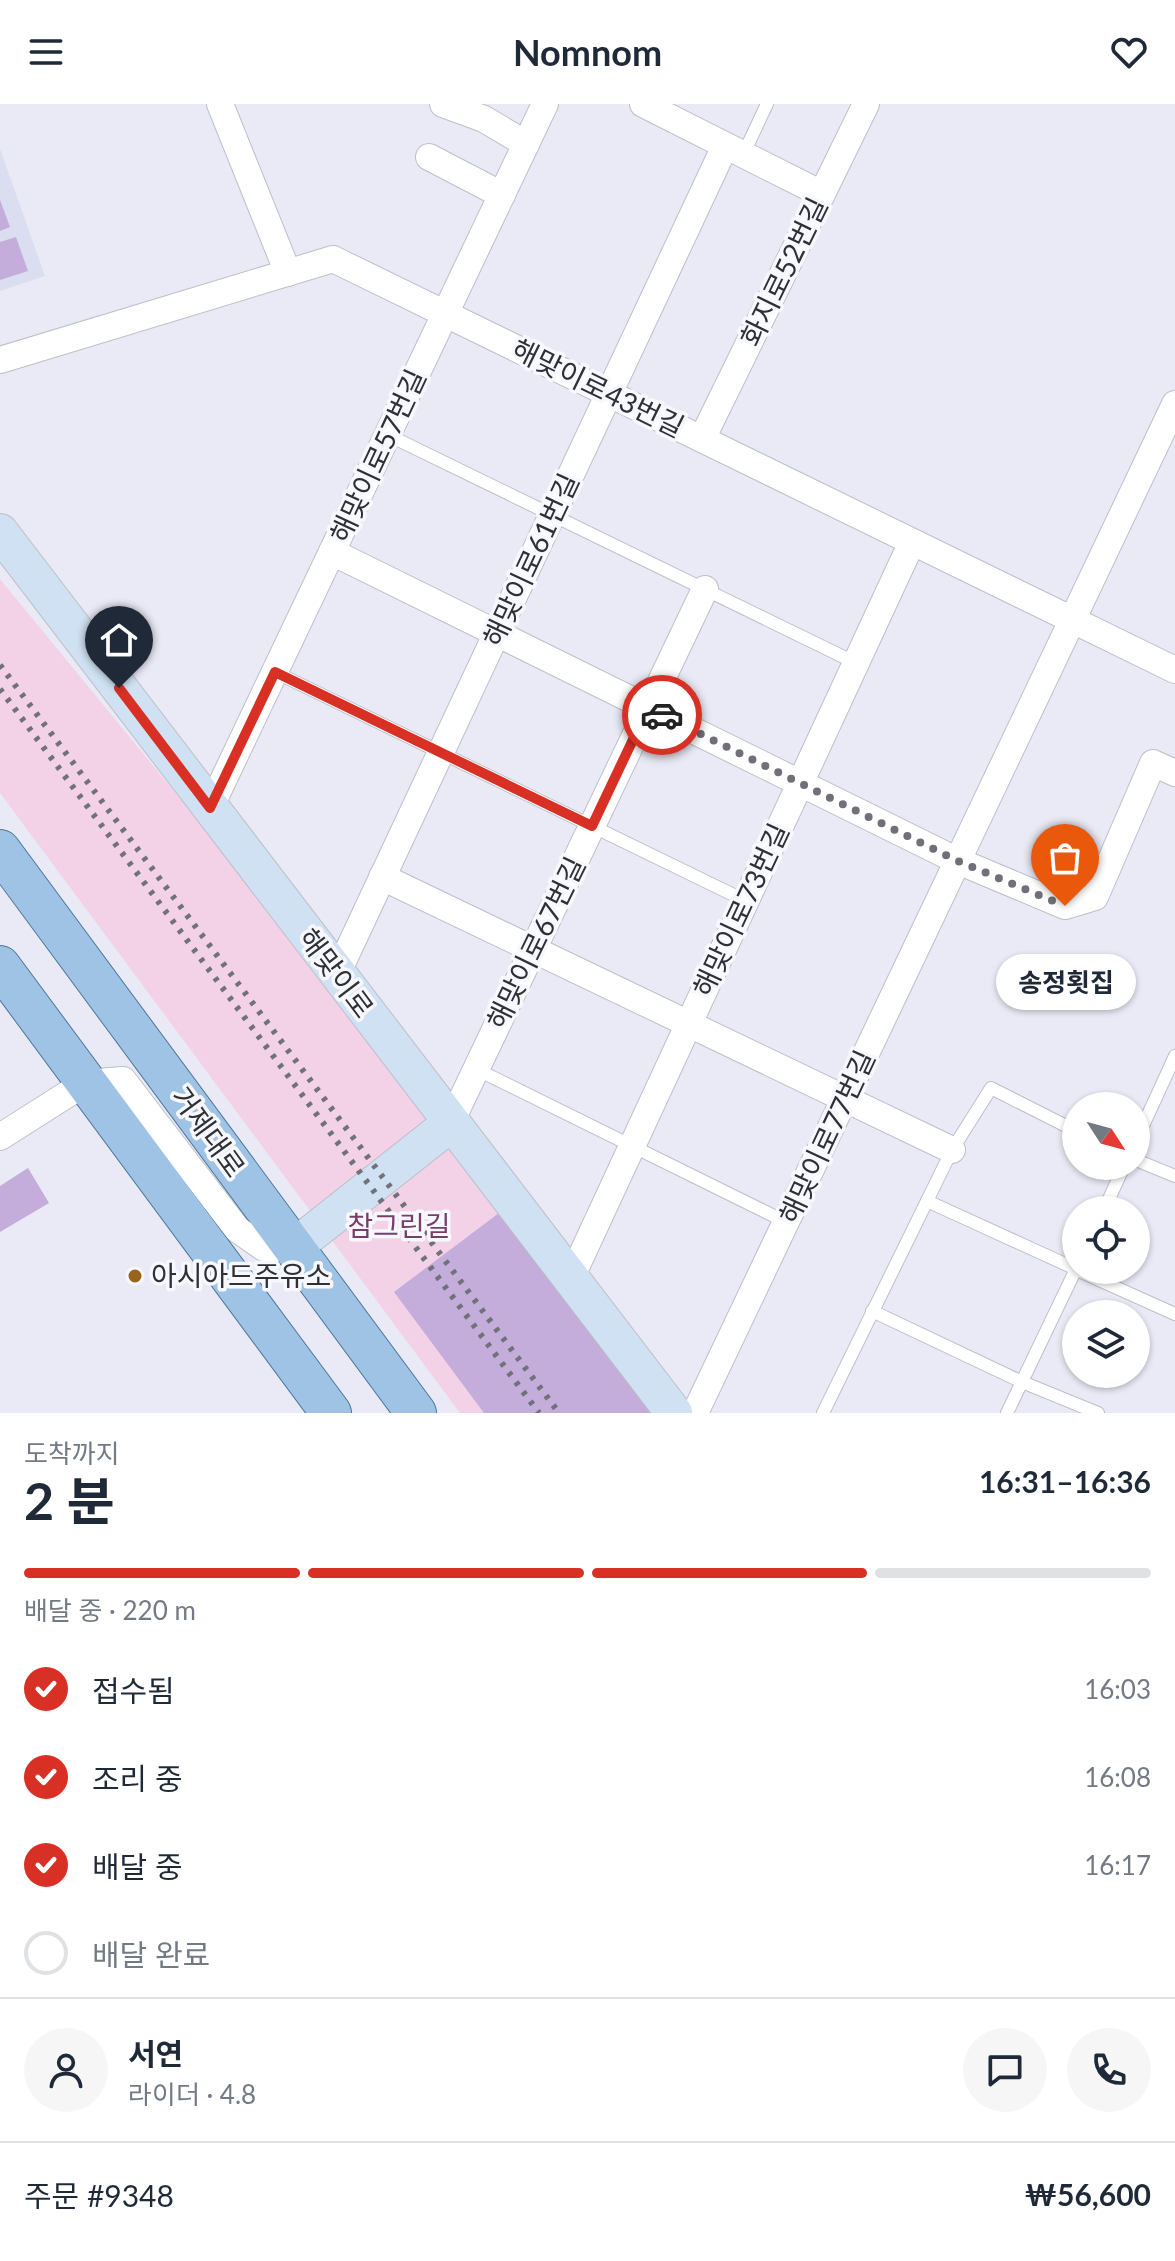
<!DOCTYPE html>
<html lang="ko">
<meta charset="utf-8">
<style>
body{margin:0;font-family:Lato,"Noto Sans KR",sans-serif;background:#f6f6f7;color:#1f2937;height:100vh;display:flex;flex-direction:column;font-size:30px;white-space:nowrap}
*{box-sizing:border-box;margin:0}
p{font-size:26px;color:#747a83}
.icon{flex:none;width:44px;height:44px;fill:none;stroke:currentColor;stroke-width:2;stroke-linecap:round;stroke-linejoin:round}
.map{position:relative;height:1309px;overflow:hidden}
.details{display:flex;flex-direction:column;background:#fff;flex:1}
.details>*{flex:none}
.needle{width:52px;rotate:126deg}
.fabs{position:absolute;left:1062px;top:988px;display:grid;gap:16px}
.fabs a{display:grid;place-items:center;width:88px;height:88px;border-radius:50%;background:#fff;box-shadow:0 2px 6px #0004;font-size:40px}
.pin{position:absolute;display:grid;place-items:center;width:68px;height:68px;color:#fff;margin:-82px -34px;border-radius:50% 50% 50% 0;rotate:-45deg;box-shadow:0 0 8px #0007}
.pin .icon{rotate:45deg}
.courier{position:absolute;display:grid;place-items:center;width:80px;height:80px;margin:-40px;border:6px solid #d93025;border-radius:50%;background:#fff;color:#222;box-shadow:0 2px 10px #0007}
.bubble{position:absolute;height:56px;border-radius:28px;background:#fff;box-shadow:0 2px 6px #0004;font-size:26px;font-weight:700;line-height:56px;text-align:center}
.summary em{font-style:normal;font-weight:700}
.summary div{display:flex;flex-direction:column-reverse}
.summary{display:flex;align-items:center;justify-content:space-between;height:136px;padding:0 24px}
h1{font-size:52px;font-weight:700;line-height:60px}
.bar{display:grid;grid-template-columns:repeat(4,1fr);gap:12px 8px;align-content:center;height:96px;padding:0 24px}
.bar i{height:10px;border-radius:6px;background:#e0e1e3}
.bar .on{background:#d93025}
.bar p{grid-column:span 4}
.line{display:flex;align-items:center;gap:20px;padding:0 24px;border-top:2px solid #e0e1e3}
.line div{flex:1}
.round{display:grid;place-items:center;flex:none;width:84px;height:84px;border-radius:42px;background:#f6f6f7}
ol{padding:0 24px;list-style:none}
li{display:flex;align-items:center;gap:24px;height:88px}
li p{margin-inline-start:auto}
li .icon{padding:8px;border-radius:50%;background:#d93025;color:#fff;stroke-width:4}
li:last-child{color:#747a83}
li i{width:44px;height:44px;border:4px solid #e0e1e3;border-radius:50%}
header{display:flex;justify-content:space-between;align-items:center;height:104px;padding:0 24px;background:#fff;font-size:36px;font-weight:700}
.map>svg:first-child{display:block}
</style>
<header><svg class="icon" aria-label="menu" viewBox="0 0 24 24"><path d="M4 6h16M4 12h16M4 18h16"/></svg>Nomnom<svg class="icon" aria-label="heart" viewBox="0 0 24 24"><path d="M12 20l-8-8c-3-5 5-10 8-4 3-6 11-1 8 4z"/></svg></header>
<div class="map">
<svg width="1175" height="1309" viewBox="0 0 1175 1309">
<rect width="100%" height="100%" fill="#e9eaf5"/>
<!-- built -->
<polygon fill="#dbdef0" points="0,45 45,172 0,187"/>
<!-- green -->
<polygon fill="#f3d2e8" points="0,475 524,1114 634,1309 460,1309 0,689"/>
<!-- building -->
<g fill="#c4acdb">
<polygon points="0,96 10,123 0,127"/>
<polygon points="16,133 28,167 0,176 0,138"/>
<polygon points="28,1064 49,1099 0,1128 0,1082"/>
<polygon points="507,1103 655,1309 484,1309 394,1188"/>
</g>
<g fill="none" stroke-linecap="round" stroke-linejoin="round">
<defs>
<g id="lane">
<polyline points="743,51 767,0"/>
<polyline points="388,331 856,559"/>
<polyline points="275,568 746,797"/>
<polyline points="476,965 786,1118"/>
<polyline points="1136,1037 1175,952"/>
<polyline points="1136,1056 1175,1072"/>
<polyline points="927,1097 1076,1165"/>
<polyline points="1104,1106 1124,1062"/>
<polyline points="1077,1166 1175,1210"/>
<polyline points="872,1207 1022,1278 1098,1309"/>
<polyline points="823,1309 952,1046 991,984 1076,1027"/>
<polyline points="1007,1309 1076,1165"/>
</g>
<g id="street">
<polyline points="220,0 288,169"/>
<polyline points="443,0 484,15 526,40"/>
<polyline points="643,0 822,90"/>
<polyline points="429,53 502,91"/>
<polyline points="0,256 333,155 1175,566"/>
<polyline points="702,335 866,0"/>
<polyline points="332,448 958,757 1065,802 1095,793 1153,659 1175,669"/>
<polyline points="210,704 545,0"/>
<polyline points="382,773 952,1046"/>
<polyline points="337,870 725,42"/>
<polyline points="450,1020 705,485"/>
<polyline points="0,1033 85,979 123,976 237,1125 264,1144 293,1144"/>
<polyline points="571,1174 912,438"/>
<polyline points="695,1309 1175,300"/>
</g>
<g id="secondary">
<polyline points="0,428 674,1309"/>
<polyline points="293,1144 450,1020"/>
</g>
<g id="primary">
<polyline points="0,746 416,1309"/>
<polyline points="0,862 331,1309"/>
</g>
</defs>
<!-- lane casing -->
<use href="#lane" stroke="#bdbfc9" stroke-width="14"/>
<!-- street casing -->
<use href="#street" stroke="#bdbfc9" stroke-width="28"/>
<!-- secondary casing -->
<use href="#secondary" stroke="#bdbfc9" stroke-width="38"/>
<!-- primary casing -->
<use href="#primary" stroke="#4e769b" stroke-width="42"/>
<!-- lane -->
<use href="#lane" stroke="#fff" stroke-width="12"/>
<!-- street -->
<use href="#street" stroke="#fff" stroke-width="26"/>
<!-- secondary -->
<use href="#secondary" stroke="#cfe1f2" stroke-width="36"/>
<!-- primary -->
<use href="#primary" stroke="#9fc3e4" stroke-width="40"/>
<!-- rail -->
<g stroke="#717279" stroke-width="6" stroke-dasharray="4 8" stroke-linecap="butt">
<polyline points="0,561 559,1309"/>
<polyline points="0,585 539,1309"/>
</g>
</g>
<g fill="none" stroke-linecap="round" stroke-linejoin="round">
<!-- done -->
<polyline stroke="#707178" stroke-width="8" stroke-dasharray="0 14.4" points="662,611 958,757 1065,802"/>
<!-- route -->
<polyline stroke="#d93025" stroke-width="10" points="119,584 210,704 275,568 592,722 648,604 662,611"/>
</g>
<!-- markers -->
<circle fill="#9a631d" stroke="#f7f8fe" stroke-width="3" cx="135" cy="1172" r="8"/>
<g text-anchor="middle" stroke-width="7" stroke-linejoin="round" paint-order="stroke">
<!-- street labels -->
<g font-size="28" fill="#2f3034" stroke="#f7f8fe">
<text transform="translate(784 168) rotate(-64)" y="10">화지로52번길</text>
<text transform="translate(598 284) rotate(26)" y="10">해맞이로43번길</text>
<text transform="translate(378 352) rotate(-65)" y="10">해맞이로57번길</text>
<text transform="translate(531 456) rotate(-65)" y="10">해맞이로61번길</text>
<text transform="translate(741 806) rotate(-65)" y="10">해맞이로73번길</text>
<text transform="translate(536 839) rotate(-64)" y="10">해맞이로67번길</text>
<text transform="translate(336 869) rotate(53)" y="10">해맞이로</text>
<text transform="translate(208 1028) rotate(54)" y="10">거제대로</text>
<text transform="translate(827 1033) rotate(-65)" y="10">해맞이로77번길</text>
</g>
<!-- park labels -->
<g font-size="28" fill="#783e69" stroke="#f7f8fe">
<text x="399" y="1132">참그린길</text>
</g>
<!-- poi labels -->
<g font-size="28" fill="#2f3034" stroke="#f7f8fe" text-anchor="start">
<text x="151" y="1182">아시아드주유소</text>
</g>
</g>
</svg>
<div class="fabs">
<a><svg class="needle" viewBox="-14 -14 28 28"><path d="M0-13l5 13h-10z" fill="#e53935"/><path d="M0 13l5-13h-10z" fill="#747a83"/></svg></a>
<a><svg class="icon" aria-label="locate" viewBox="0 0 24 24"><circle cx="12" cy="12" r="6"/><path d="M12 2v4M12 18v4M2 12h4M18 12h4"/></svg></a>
<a><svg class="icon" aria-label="layers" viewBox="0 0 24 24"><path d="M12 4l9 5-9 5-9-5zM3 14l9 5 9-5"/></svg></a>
</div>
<div class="pin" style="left:1065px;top:802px;background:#ea580c"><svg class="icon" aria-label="bag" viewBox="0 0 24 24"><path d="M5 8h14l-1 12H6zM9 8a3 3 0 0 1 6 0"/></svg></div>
<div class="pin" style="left:119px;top:584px;background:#1f2937"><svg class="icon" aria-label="home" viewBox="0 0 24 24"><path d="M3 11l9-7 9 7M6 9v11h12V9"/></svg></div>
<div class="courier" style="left:662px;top:611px"><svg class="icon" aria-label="car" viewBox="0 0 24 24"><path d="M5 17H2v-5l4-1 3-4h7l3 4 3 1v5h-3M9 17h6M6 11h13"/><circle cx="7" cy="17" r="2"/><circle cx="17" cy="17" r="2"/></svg></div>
<div class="bubble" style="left:996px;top:850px;width:140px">송정횟집</div>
</div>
<section class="details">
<div class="summary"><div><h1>2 분</h1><p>도착까지</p></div><em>16:31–16:36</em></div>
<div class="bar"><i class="on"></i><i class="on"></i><i class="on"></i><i></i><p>배달 중 · 220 m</p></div>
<ol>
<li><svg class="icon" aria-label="check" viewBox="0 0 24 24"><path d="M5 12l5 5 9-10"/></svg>접수됨<p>16:03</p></li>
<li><svg class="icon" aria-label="check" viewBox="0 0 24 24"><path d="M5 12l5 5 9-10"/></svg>조리 중<p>16:08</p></li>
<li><svg class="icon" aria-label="check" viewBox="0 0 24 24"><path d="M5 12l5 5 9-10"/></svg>배달 중<p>16:17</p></li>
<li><i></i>배달 완료</li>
</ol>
<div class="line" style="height:144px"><a class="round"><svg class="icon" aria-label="person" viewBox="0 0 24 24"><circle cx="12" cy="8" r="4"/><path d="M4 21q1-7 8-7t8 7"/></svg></a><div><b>서연</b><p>라이더 · 4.8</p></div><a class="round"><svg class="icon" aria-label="chat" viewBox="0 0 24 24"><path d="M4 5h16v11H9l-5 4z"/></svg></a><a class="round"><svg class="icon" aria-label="phone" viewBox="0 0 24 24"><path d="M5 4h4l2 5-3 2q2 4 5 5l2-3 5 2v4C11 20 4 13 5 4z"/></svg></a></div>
<div class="line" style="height:104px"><div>주문 #9348</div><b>₩56,600</b></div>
</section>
